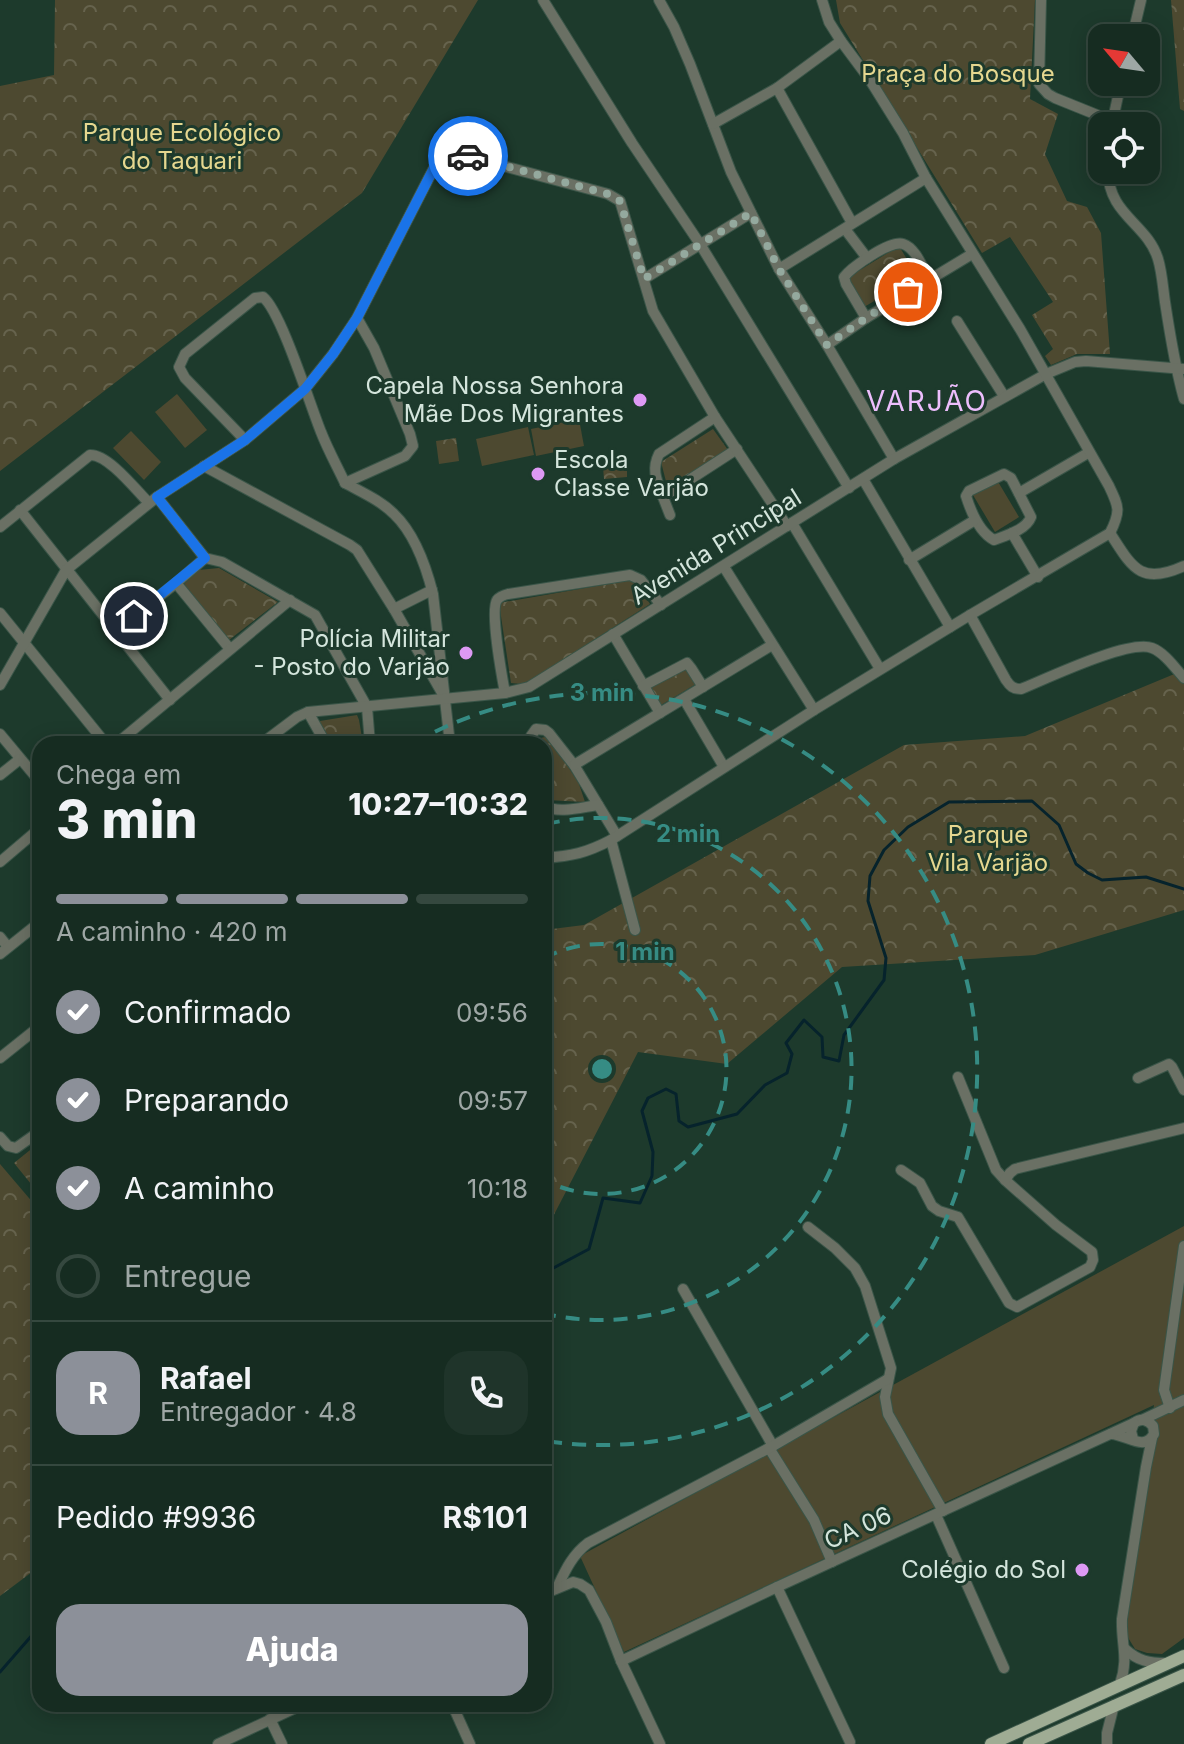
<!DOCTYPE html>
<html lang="pt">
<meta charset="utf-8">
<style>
body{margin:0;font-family:Inter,sans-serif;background:#1f342a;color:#f1f3f6;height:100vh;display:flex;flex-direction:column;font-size:30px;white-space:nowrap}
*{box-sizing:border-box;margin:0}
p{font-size:26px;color:#9ea7a5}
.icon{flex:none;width:44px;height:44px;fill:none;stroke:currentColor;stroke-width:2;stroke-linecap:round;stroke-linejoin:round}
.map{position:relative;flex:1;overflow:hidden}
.side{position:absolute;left:32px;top:736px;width:520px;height:976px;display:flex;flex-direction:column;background:#162c21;border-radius:24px;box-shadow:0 4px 20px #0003,0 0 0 2px #35483f}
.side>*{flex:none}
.needle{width:52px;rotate:299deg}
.tools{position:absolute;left:1088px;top:24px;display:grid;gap:16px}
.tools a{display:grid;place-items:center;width:72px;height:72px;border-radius:16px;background:#162c21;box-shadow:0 4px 20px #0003,0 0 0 2px #35483f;font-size:40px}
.pin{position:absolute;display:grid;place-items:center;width:68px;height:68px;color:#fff;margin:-34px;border:4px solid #fff;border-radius:50%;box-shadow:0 2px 8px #0007}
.courier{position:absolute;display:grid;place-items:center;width:80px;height:80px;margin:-40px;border:6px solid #1a73e8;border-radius:50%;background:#fff;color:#222;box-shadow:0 2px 10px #0007}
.head em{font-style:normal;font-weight:800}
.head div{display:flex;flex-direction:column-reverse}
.head{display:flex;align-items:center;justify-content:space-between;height:136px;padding:0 24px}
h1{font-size:52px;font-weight:800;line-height:60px}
.bar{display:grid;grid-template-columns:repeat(4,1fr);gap:12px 8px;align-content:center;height:96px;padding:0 24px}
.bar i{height:10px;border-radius:6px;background:#35483f}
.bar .selected{background:#8c9099}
.bar p{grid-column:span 4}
.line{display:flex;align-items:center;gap:20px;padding:0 24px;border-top:2px solid #35483f}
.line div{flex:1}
.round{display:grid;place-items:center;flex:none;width:84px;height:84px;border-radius:24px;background:#1f342a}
ol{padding:0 24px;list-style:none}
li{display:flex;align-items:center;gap:24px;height:88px}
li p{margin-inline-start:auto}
li .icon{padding:8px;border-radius:50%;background:#8c9099;color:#fff;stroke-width:4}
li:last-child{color:#9ea7a5}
li i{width:44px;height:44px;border:4px solid #35483f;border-radius:50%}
.button{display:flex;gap:16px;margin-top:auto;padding:16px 24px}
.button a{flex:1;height:92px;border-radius:24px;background:#8c9099;color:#fff;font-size:32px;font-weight:800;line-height:92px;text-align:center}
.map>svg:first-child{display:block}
</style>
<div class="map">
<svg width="1184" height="1744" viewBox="0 0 1184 1744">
<defs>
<pattern id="forest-crowns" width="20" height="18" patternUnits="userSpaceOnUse" patternTransform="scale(2)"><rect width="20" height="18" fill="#4d4930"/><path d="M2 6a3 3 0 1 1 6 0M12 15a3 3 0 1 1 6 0" fill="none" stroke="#66634d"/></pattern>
</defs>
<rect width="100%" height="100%" fill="#1d3a2c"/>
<!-- grass -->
<g fill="#4d4930">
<polygon points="177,394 207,430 185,448 155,412"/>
<polygon points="579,419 584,446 536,456 531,429"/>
<polygon points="528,427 534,455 482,466 476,439"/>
<polygon points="131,431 161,462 144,480 113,448"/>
<polygon points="997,480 1019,517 995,532 973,495"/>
<polygon points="1184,1226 1184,1638 1162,1654 1147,1653 1135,1649 1124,1631 1154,1405 624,1652 580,1556"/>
</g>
<!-- forest -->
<g fill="url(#forest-crowns)">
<polygon points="55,0 478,0 362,193 0,471 0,86 54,75"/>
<polygon points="836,0 1035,0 1030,99 1058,114 1045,154 1067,201 1087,207 1101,233 1110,354 1077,354 1051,365 1045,356 1053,349 1032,315 1053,302 1010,237 982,253 840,23"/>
<polygon points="1171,0 1184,0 1184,111 1180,109"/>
<polygon points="899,246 917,276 864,307 847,278"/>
<polygon points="713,429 728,450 668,489 661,462"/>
<polygon points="456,438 459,461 439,464 436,441"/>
<polygon points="627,466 627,477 604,479 603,467"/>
<polygon points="219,568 278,602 229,640 184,584 199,570"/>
<polygon points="631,580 639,587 650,604 531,680 521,684 511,683 499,603"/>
<polygon points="684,665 696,684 661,705 650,687"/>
<polygon points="1184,670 1184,910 1035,955 842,967 727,1064 638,1052 544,1234 544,930 584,925 904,745 1025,736"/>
<polygon points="357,715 359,720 363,744 331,744 319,728 320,721"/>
<polygon points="549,736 579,784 585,802 546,800 544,787 544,744 538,744 537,739"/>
<polygon points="40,1142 40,1195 14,1163"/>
<polygon points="0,1164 40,1211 40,1566 0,1596"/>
</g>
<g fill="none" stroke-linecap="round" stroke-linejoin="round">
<!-- stream -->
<g stroke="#06232c" stroke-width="3">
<polyline points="544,1273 589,1249 603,1198 640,1203 652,1176 653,1152 642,1111 648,1098 666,1089 676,1094 679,1121 688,1127 737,1114 765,1085 787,1073 792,1054 786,1043 804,1020 822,1037 823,1057 839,1061 844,1035 884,980 886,958 868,901 870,876 884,850 908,827 949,802 1032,801 1059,825 1076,864 1088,873 1102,880 1146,877 1184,889"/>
<polyline points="0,1672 40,1626"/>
</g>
<defs>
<g id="minor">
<polyline points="543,0 632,143 700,244 849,488"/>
<polyline points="659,0 674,27 690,64 731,172 779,269 827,345 894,459"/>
<polyline points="1041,0 1039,84 1048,94 1055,98 1112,121"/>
<polyline points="1132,38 1141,0"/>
<polyline points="777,88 852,223"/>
<polyline points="713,124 777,88 841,41"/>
<polyline points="1112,124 1121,82"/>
<path d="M1108 170C1108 215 1147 223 1158 259 1162 272 1163 288 1165 302 1170 335 1175 367 1184 399"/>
<polyline points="845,229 867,258"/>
<polyline points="779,269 926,178"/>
<polyline points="644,279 751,213"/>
<path d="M866 318 846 284 844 277C852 267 890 240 903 244 916 248 923 269 929 279"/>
<polyline points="957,321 1004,396"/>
<polyline points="827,345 866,318 972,254"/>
<path d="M245 440 185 378 179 367 185 354 255 298 263 297C281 311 310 405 321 432 328 450 337 466 345 483"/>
<polyline points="204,466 350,545 357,550 394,609 445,698"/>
<path d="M1004 474 1011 478 1031 517C1026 530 1007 535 994 540 979 532 971 512 966 496L969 491Z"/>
<polyline points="863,479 950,627"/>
<path d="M345 483C361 492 380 500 394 514 415 534 426 566 433 594L450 744"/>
<polyline points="345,483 405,456 413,446 410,434 374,348 357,318"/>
<polyline points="1019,493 1088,453"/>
<polyline points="157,497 205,558"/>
<path d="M663 497C657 481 651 470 659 454L715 417"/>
<polyline points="20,510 170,700"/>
<polyline points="670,515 663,497 737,449"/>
<polyline points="792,523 880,669"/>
<path d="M0 527 90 455C108 454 136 490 149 503"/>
<polyline points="1012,533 1038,577"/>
<path d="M1110 533C1132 567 1140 586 1184 566"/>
<polyline points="205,558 222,562 315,615 367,707 370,744"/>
<polyline points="909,560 975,520"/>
<polyline points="724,567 814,710"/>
<polyline points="176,583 230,649"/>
<polyline points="394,609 432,590"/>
<polyline points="0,613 106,744"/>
<path d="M970 615 1006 680C1010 686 1013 689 1021 689 1046 679 1129 639 1152 648 1165 653 1175 668 1184 678"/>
<polyline points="115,631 176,583 205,558"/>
<polyline points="613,634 660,713"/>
<polyline points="0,685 66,570 157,497 245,440 305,389 333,354 357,318 436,164 448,155 466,156 608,194 620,201 653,311 715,417 787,526"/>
<polyline points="643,686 687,663 691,668 703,687"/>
<path d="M505 693C502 677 490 610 497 600 500 596 504 595 508 594L630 575 641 580 661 605"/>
<polyline points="684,699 724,767"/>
<polyline points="308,712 326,744"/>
<polyline points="0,734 40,782"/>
<polyline points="116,744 290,600"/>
<polyline points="261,744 297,717 308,712 505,693 529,687 894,459 1046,374 1075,362 1086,361 1184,369"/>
<polyline points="531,744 531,736 536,729 545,730 549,733 574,765 617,836"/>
<polyline points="574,765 772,645"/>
<polyline points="0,775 20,759"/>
<path d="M544 806C559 814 582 807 598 805"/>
<polyline points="611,840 635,930"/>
<path d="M544 858C572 856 586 853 611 840L814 710 970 615 1110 533C1121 511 1119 507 1109 486L1020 329 926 178 903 133 870 80 841 41 829 22 822 0"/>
<polyline points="0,862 40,828"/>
<polyline points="0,937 8,947"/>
<polyline points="0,954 40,922"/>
<polyline points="0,1058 40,1026"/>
<polyline points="1138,1078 1169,1064 1172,1067 1184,1090"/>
<polyline points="0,1137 8,1146 16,1148 40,1131"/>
<polyline points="901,1170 920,1183 932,1206 939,1211 958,1217 1009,1303 1017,1307 1090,1267 1093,1260 1092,1252 1056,1225 1005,1180 996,1170 958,1077"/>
<polyline points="1005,1180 1010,1173 1015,1169 1184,1128"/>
<polyline points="808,1227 835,1248 855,1268 865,1286 891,1368 885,1397 888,1414 943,1511"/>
<polyline points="683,1289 773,1446"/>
<polyline points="1170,1408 1164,1390 1184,1246"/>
<polyline points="1142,1420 1184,1400"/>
<path d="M1111 1434C1128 1435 1144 1452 1154 1434L1153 1426C1147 1419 1141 1418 1134 1423L1131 1431 1133 1439"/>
<polyline points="769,1448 814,1520 832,1562"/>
<polyline points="936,1515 1004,1668"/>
<polyline points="777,1587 850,1742"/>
<path d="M557 1588C565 1571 572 1555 588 1543L773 1446 888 1379"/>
<polyline points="544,1594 573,1582 580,1584 589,1590 606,1622 621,1661 660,1744"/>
<path d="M1125 1649C1138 1661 1149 1663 1166 1663"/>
<polyline points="621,1661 777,1587 1134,1423"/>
<path d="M1120 1684C1129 1658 1121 1644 1122 1619L1146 1467 1152 1438"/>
<polyline points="452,1704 470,1744"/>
<polyline points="270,1719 282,1744"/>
<polyline points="218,1744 304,1704"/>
<polyline points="1107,1744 1107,1733 1114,1705"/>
</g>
<g id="major">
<polyline points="991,1744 1184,1656"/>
<polyline points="1029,1744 1184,1675"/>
</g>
</defs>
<!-- minor casing -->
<use href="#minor" stroke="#3a5548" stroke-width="12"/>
<!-- major casing -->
<use href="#major" stroke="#3a5548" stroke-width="14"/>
<!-- minor -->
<use href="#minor" stroke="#6a7064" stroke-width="10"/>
<!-- major -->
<use href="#major" stroke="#9fac94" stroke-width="12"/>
</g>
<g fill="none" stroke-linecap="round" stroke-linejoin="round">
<!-- done -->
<polyline stroke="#94a99e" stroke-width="8" stroke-dasharray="0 14.4" points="468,156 608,194 620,201 644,279 751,213 779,269 827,345 866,318 908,292"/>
<!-- route -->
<path stroke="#1a73e8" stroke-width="10" d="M134 616 205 558 157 497 245 440 305 389 333 354 357 318 436 164C446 154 455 153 468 156"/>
</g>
<!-- distance rings -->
<g fill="none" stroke="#368c84" stroke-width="4" stroke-dasharray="14 10">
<path d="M544 958A125 125 0 1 1 544 1180"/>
<path d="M546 824A251 251 0 1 1 546 1314"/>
<path d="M414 743A376 376 0 1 1 546 1441"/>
</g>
<!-- markers -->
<g fill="#dd99f4" stroke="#1d3a2c" stroke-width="3">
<circle cx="640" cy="400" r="8"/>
<circle cx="538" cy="474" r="8"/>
<circle cx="466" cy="653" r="8"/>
<circle cx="1082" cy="1570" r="8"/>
</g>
<g text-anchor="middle" stroke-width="6" stroke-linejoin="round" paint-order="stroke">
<!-- park labels -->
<g font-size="24" fill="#e5d78f" stroke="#1d3a2c">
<text x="958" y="82">Praça do Bosque</text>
<text x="182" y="141">Parque Ecológico<tspan x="182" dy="28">do Taquari</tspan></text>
<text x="988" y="843">Parque<tspan x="988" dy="28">Vila Varjão</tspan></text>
</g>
<!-- poi labels -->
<g font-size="24" fill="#d4e5dc" stroke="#1d3a2c" text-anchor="end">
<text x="624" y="394">Capela Nossa Senhora<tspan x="624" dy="28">Mãe Dos Migrantes</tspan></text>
<text x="554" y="468" text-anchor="start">Escola<tspan x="554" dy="28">Classe Varjão</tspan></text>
<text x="450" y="647">Polícia Militar<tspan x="450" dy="28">- Posto do Varjão</tspan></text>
<text x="1066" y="1578">Colégio do Sol</text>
</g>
<!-- street labels -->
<g font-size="24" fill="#d4e5dc" stroke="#1d3a2c">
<text transform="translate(716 547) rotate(-32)" y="8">Avenida Principal</text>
<text transform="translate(858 1528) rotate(-24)" y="8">CA 06</text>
</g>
<!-- quarter labels -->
<g font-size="28" letter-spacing="2" fill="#edbefd" stroke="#1d3a2c">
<text x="927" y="411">VARJÃO</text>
</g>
</g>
<circle cx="602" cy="1069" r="12" fill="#368c84" stroke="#1d3a2c" stroke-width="4"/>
<g font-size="24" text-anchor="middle" font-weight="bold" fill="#368c84" stroke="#1d3a2c" stroke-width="6" stroke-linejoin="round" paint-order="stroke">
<text x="602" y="701">3 min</text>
<text x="688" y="842">2 min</text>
<text x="645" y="960">1 min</text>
</g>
</svg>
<div class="tools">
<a><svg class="needle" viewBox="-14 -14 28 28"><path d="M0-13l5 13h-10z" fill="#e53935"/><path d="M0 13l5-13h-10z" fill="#9ea7a5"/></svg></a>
<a><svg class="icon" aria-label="locate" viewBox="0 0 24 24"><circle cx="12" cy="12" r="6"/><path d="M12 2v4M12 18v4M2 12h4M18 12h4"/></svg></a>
</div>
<div class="pin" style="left:908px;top:292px;background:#ea580c"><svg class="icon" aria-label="bag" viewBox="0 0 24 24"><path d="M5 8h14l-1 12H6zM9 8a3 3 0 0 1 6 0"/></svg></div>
<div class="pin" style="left:134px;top:616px;background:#1f2937"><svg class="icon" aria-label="home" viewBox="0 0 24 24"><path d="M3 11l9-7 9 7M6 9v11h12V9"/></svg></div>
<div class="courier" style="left:468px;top:156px"><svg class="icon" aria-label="car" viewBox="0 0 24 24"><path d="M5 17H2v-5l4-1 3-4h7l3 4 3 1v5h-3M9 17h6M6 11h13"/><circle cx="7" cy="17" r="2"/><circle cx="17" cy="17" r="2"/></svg></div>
<section class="side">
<div class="head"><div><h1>3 min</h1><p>Chega em</p></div><em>10:27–10:32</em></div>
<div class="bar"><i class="selected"></i><i class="selected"></i><i class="selected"></i><i></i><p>A caminho · 420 m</p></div>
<ol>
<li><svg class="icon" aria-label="check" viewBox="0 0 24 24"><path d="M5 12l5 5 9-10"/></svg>Confirmado<p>09:56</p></li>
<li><svg class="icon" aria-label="check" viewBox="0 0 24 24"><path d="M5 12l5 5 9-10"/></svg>Preparando<p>09:57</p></li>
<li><svg class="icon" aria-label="check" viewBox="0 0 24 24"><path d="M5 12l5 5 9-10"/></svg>A caminho<p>10:18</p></li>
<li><i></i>Entregue</li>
</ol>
<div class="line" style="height:144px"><b class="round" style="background:#8c9099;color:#fff">R</b><div><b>Rafael</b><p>Entregador · 4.8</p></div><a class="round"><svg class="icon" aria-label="phone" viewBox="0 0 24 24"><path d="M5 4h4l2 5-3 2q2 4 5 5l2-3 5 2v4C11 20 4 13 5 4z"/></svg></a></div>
<div class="line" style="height:104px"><div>Pedido #9936</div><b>R$101</b></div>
<div class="button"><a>Ajuda</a></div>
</section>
</div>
